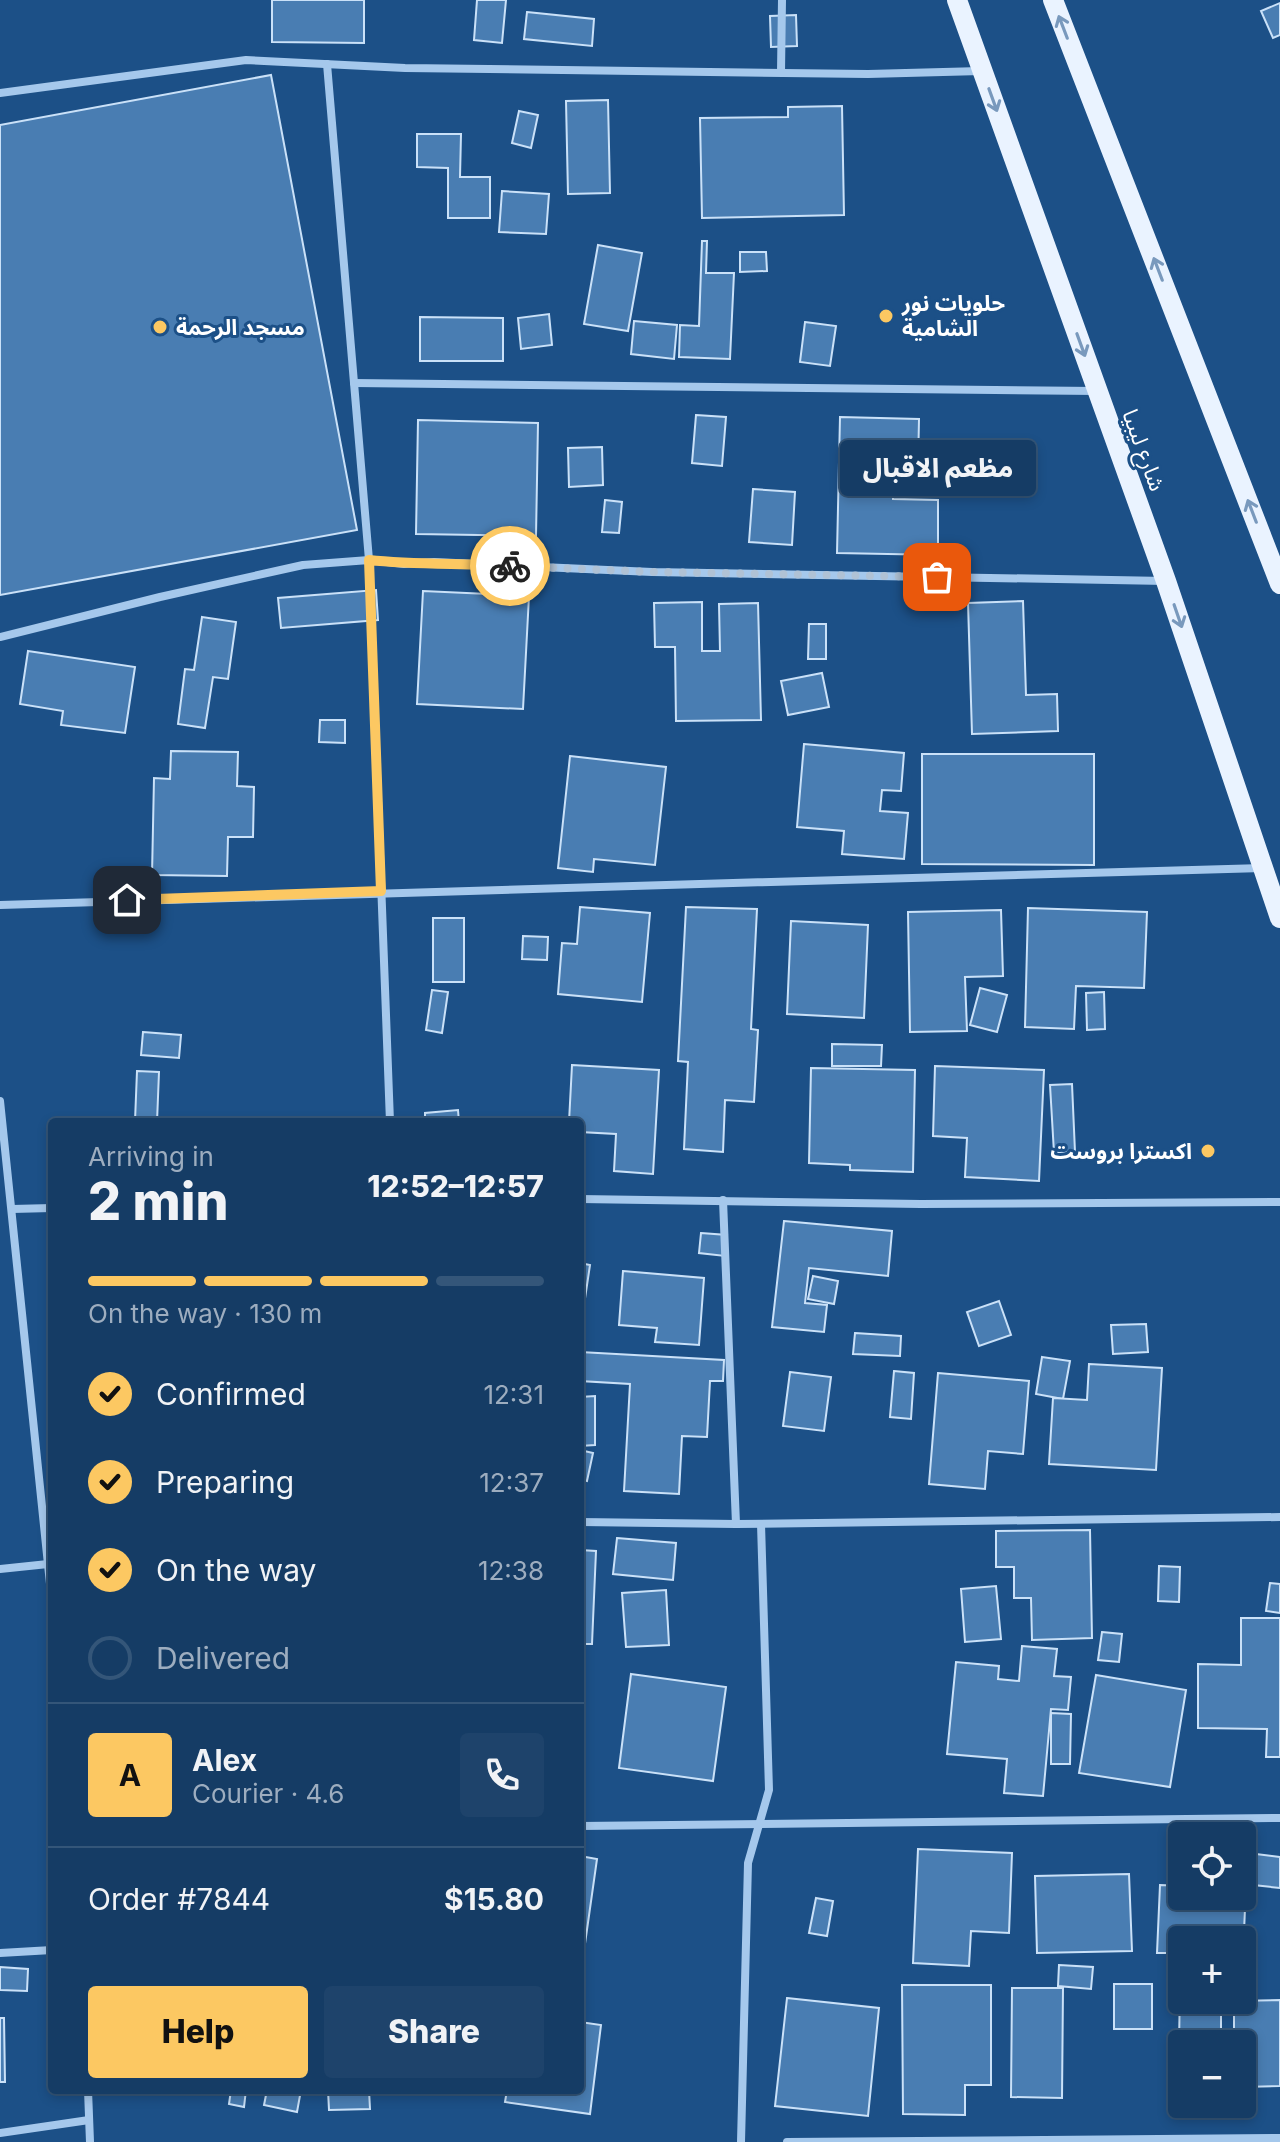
<!DOCTYPE html>
<meta charset="utf-8">
<style>
body{margin:0;font-family:Inter,"Noto Sans Arabic",sans-serif;background:#1e436b;color:#f1f3f6;height:100vh;display:flex;flex-direction:column;font-size:30px;white-space:nowrap}
*{box-sizing:border-box;margin:0}
p{font-size:26px;color:#9dadbf}
.icon{flex:none;width:44px;height:44px;fill:none;stroke:currentColor;stroke-width:2;stroke-linecap:round;stroke-linejoin:round}
.map{position:relative;flex:1;overflow:hidden}
.drawer{position:absolute;left:48px;top:1118px;width:536px;height:976px;display:flex;flex-direction:column;background:#153c65;border-radius:8px;box-shadow:0 4px 12px #0003,0 0 0 2px #345679}
.drawer>*{flex:none}
.controls{position:absolute;left:1168px;top:1822px;display:grid;gap:16px}
.controls a{display:grid;place-items:center;width:88px;height:88px;border-radius:8px;background:#153c65;box-shadow:0 4px 12px #0003,0 0 0 2px #345679;font-size:40px}
.pin{position:absolute;display:grid;place-items:center;width:68px;height:68px;color:#fff;margin:-34px;border-radius:16px;box-shadow:0 4px 12px #0006}
.courier{position:absolute;display:grid;place-items:center;width:80px;height:80px;margin:-40px;border:6px solid #fcc862;border-radius:50%;background:#fff;color:#222;box-shadow:0 2px 10px #0007}
.bubble{position:absolute;height:56px;border-radius:8px;background:#153c65;box-shadow:0 4px 12px #0003,0 0 0 2px #345679;font-size:26px;font-weight:800;line-height:56px;text-align:center}
.summary em{font-style:normal;font-weight:800}
.summary div{display:flex;flex-direction:column-reverse}
.summary{display:flex;align-items:center;justify-content:space-between;height:136px;padding:0 40px}
h1{font-size:52px;font-weight:800;line-height:60px}
.bar{display:grid;grid-template-columns:repeat(4,1fr);gap:12px 8px;align-content:center;height:96px;padding:0 40px}
.bar i{height:10px;border-radius:6px;background:#345679}
.bar .on{background:#fcc862}
.bar p{grid-column:span 4}
.line{display:flex;align-items:center;gap:20px;padding:0 40px;border-top:2px solid #345679}
.line div{flex:1}
.round{display:grid;place-items:center;flex:none;width:84px;height:84px;border-radius:8px;background:#1e436b}
ol{padding:0 40px;list-style:none}
li{display:flex;align-items:center;gap:24px;height:88px}
li p{margin-inline-start:auto}
li .icon{padding:8px;border-radius:50%;background:#fcc862;color:#111;stroke-width:4}
li:last-child{color:#9dadbf}
li i{width:44px;height:44px;border:4px solid #345679;border-radius:50%}
.primary-button{display:flex;gap:16px;margin-top:auto;padding:16px 40px}
.primary-button a{flex:1;height:92px;border-radius:8px;background:#fcc862;color:#111;font-size:32px;font-weight:800;line-height:92px;text-align:center}
.primary-button a+a{background:#1e436b;color:#f1f3f6}
.map>svg:first-child{display:block}
</style>
<div class="map">
<svg width="1280" height="2142" viewBox="0 0 1280 2142">
<rect width="100%" height="100%" fill="#1c5087"/>
<!-- building -->
<g fill="#497db2" stroke="#cae1f8" stroke-width="2">
<polygon points="272,0 364,0 364,43 272,42"/>
<polygon points="477,0 506,0 502,43 474,40"/>
<polygon points="1280,3 1280,35 1273,38 1261,11"/>
<polygon points="527,12 594,19 592,46 524,39"/>
<polygon points="796,15 797,46 771,47 770,16"/>
<polygon points="271,75 357,530 0,595 0,125"/>
<polygon points="608,100 610,193 568,194 566,101"/>
<polygon points="842,106 844,215 702,218 700,118 788,117 788,107"/>
<polygon points="519,111 538,115 531,148 512,143"/>
<polygon points="417,134 461,134 460,177 490,177 490,218 448,218 448,168 417,167"/>
<polygon points="502,191 549,194 546,234 499,232"/>
<polygon points="702,241 707,241 706,273 734,273 730,359 679,357 680,325 699,326"/>
<polygon points="598,245 642,253 628,331 584,324"/>
<polygon points="740,252 766,252 767,271 740,272"/>
<polygon points="549,314 552,345 521,349 518,318"/>
<polygon points="420,317 503,318 503,361 420,361"/>
<polygon points="634,321 677,325 674,359 631,354"/>
<polygon points="805,322 836,326 830,366 800,362"/>
<polygon points="696,415 726,417 722,466 692,463"/>
<polygon points="840,417 919,419 918,468 893,467 893,499 938,500 938,555 837,553"/>
<polygon points="418,420 538,423 536,536 416,534"/>
<polygon points="602,447 603,485 569,487 568,448"/>
<polygon points="896,470 924,470 924,496 896,497"/>
<polygon points="753,489 795,492 792,545 749,542"/>
<polygon points="605,500 622,502 619,533 602,532"/>
<polygon points="376,590 378,620 281,628 278,598"/>
<polygon points="423,591 529,596 523,709 417,704"/>
<polygon points="1023,601 1026,695 1057,694 1058,731 972,734 968,603"/>
<polygon points="702,602 702,651 720,651 719,604 758,603 761,720 676,721 675,647 655,647 654,603"/>
<polygon points="202,617 236,622 228,679 213,677 205,728 178,724 185,669 194,670"/>
<polygon points="809,624 826,624 826,659 808,659"/>
<polygon points="28,651 135,667 125,733 61,725 63,711 20,704"/>
<polygon points="822,673 829,707 788,715 781,681"/>
<polygon points="320,720 345,720 345,743 319,742"/>
<polygon points="804,744 904,753 901,791 882,790 880,811 908,813 904,859 842,854 844,831 797,827"/>
<polygon points="171,751 238,752 237,786 254,787 253,837 228,837 227,876 152,875 154,778 170,779"/>
<polygon points="922,754 1094,754 1094,865 922,864"/>
<polygon points="570,756 666,767 655,865 594,859 593,872 558,868"/>
<polygon points="580,907 650,913 642,1002 558,994 562,943 577,944"/>
<polygon points="686,907 757,909 751,1029 758,1030 754,1102 725,1100 723,1152 684,1149 688,1062 678,1061"/>
<polygon points="1028,908 1147,912 1144,988 1076,986 1074,1029 1025,1027"/>
<polygon points="1001,910 1003,976 965,977 967,1031 910,1032 908,912"/>
<rect x="433" y="918" width="31" height="64"/>
<polygon points="791,921 868,925 864,1018 787,1014"/>
<polygon points="523,936 548,937 547,960 522,959"/>
<polygon points="980,988 1007,995 997,1032 970,1025"/>
<polygon points="432,990 448,992 442,1033 426,1030"/>
<polygon points="1104,992 1105,1029 1087,1030 1086,993"/>
<polygon points="143,1032 181,1035 179,1058 141,1055"/>
<polygon points="832,1044 882,1045 881,1066 832,1066"/>
<polygon points="572,1065 659,1070 653,1174 614,1171 616,1134 580,1132 580,1122 569,1122"/>
<polygon points="935,1066 1044,1070 1039,1181 965,1177 967,1138 933,1136"/>
<polygon points="811,1068 915,1070 913,1172 850,1170 850,1165 809,1163"/>
<polygon points="137,1071 159,1072 157,1122 135,1121"/>
<polygon points="1072,1084 1075,1152 1054,1153 1050,1085"/>
<polygon points="458,1110 459,1122 425,1122 425,1113"/>
<polygon points="784,1221 892,1231 888,1276 809,1268 805,1303 827,1305 824,1332 772,1327"/>
<polygon points="701,1233 727,1235 725,1256 699,1253"/>
<polygon points="580,1263 590,1265 580,1332"/>
<polygon points="623,1271 704,1278 699,1345 655,1342 657,1328 619,1325"/>
<polygon points="813,1276 838,1281 834,1304 808,1299"/>
<polygon points="999,1301 1011,1335 979,1346 967,1312"/>
<polygon points="1146,1324 1148,1352 1113,1354 1111,1325"/>
<polygon points="855,1333 901,1336 900,1356 853,1354"/>
<polygon points="580,1352 724,1360 723,1381 710,1381 707,1437 682,1436 679,1494 624,1491 630,1384 580,1381"/>
<polygon points="1042,1357 1070,1361 1063,1399 1036,1394"/>
<polygon points="1089,1364 1162,1368 1156,1470 1049,1464 1053,1398 1087,1400"/>
<polygon points="894,1371 914,1373 911,1419 890,1417"/>
<polygon points="790,1372 831,1377 824,1431 783,1426"/>
<polygon points="938,1373 1029,1381 1023,1454 988,1451 985,1489 929,1484"/>
<polygon points="595,1396 595,1445 580,1446 580,1397"/>
<polygon points="580,1450 593,1453 587,1481 580,1479"/>
<polygon points="1090,1530 1092,1638 1032,1640 1031,1598 1014,1598 1014,1567 996,1567 996,1531"/>
<polygon points="617,1538 676,1543 673,1580 613,1574"/>
<polygon points="580,1550 596,1551 592,1644 580,1644"/>
<polygon points="1159,1566 1180,1567 1179,1602 1158,1601"/>
<polygon points="1270,1583 1280,1584 1280,1613 1266,1611"/>
<polygon points="996,1586 1001,1639 965,1642 961,1589"/>
<polygon points="666,1590 669,1645 626,1647 622,1593"/>
<polygon points="1241,1618 1280,1618 1280,1757 1266,1757 1267,1729 1198,1728 1198,1664 1241,1665"/>
<polygon points="1102,1632 1122,1634 1119,1662 1098,1660"/>
<polygon points="1022,1646 1057,1649 1054,1676 1071,1677 1068,1710 1051,1709 1043,1796 1004,1793 1007,1759 947,1754 956,1662 999,1666 998,1679 1019,1681"/>
<polygon points="631,1674 726,1687 713,1781 619,1768"/>
<polygon points="1096,1675 1186,1690 1170,1787 1079,1773"/>
<polygon points="1051,1713 1071,1714 1070,1764 1051,1764"/>
<polygon points="918,1849 1012,1853 1009,1933 971,1931 969,1966 913,1963"/>
<polygon points="1248,1853 1280,1857 1280,1888 1244,1884"/>
<polygon points="580,1856 597,1859 582,1965 580,1965"/>
<polygon points="1129,1874 1132,1951 1037,1953 1035,1876"/>
<polygon points="1160,1885 1182,1886 1182,1896 1242,1896 1242,1885 1246,1885 1243,1955 1242,1940 1182,1940 1182,1953 1157,1953"/>
<polygon points="816,1898 833,1901 827,1936 809,1933"/>
<polygon points="1059,1965 1093,1967 1091,1989 1058,1986"/>
<polygon points="0,1967 28,1969 27,1991 0,1990"/>
<rect x="1114" y="1984" width="38" height="45"/>
<polygon points="1180,1984 1182,1984 1182,2000 1221,2000 1221,2044 1182,2044 1182,2104 1199,2104 1199,2109 1178,2109"/>
<polygon points="902,1985 991,1985 991,2085 965,2085 965,2115 903,2114"/>
<polygon points="1012,1988 1063,1988 1062,2098 1011,2097"/>
<polygon points="787,1998 879,2008 868,2116 775,2106"/>
<polygon points="1280,2000 1280,2086 1242,2087 1242,2044 1234,2044 1234,2001"/>
<polygon points="0,2018 4,2018 5,2082 0,2082"/>
<polygon points="580,2022 601,2025 590,2114 505,2102 507,2090 580,2090"/>
<polygon points="231,2090 246,2090 244,2107 229,2104"/>
<polygon points="267,2090 301,2090 297,2112 264,2105"/>
<polygon points="328,2090 369,2090 370,2109 329,2110"/>
</g>
<g fill="none" stroke-linecap="round" stroke-linejoin="round">
<!-- minor -->
<g stroke="#a5c8ec" stroke-width="8">
<polyline points="327,64 369,560 390,1122"/>
<polyline points="781,72 782,0"/>
<polyline points="0,93 246,60 405,68 868,74 981,71"/>
<polyline points="354,383 1097,391"/>
<polyline points="0,637 160,597 303,565 369,560 404,564 434,562 652,572 1166,581"/>
<path d="M0 905C421 890 842 881 1263 868"/>
<polyline points="0,1101 52,1603"/>
<polyline points="580,1199 921,1204 1280,1202"/>
<polyline points="723,1200 736,1524"/>
<polyline points="12,1209 52,1208"/>
<polyline points="580,1522 736,1524 1280,1517"/>
<polyline points="0,1569 48,1564"/>
<polyline points="580,1826 1280,1818"/>
<polyline points="0,1953 52,1950"/>
<polyline points="88,2090 90,2142"/>
<polyline points="0,2133 89,2120"/>
<polyline points="741,2142 748,1863 769,1790 761,1524"/>
<polyline points="787,2142 1280,2138"/>
</g>
<!-- primary -->
<g stroke="#eaf3ff" stroke-width="20">
<polyline points="957,0 1166,581 1280,918"/>
<polyline points="1053,0 1280,584"/>
</g>
</g>
<!-- one-way arrows -->
<defs><path id="oneway-shaft" d="M-6 0H5M1.5-3L5.5 0L1.5 3" fill="none" stroke-width="1.6" stroke-linecap="round" stroke-linejoin="round" transform="scale(2)"/></defs>
<g stroke="#7999bd">
<use href="#oneway-shaft" transform="translate(1063 27) rotate(-111)"/>
<use href="#oneway-shaft" transform="translate(993 100) rotate(70)"/>
<use href="#oneway-shaft" transform="translate(1158 269) rotate(-111)"/>
<use href="#oneway-shaft" transform="translate(1081 345) rotate(70)"/>
<use href="#oneway-shaft" transform="translate(1252 511) rotate(-111)"/>
<use href="#oneway-shaft" transform="translate(1178 616) rotate(71)"/>
</g>
<g fill="none" stroke-linecap="round" stroke-linejoin="round">
<!-- done -->
<polyline stroke="#b0c2d5" stroke-width="8" stroke-dasharray="0 14.4" points="510,566 652,572 937,577"/>
<!-- route -->
<path stroke="#fcc862" stroke-width="10" d="M127 900 381 891 369 560C415 565 463 563 510 566"/>
</g>
<!-- markers -->
<g fill="#fcc862" stroke="#1c5087" stroke-width="3">
<circle cx="886" cy="316" r="8"/>
<circle cx="160" cy="327" r="8"/>
<circle cx="1208" cy="1151" r="8"/>
</g>
<g text-anchor="middle" stroke-width="6" stroke-linejoin="round" paint-order="stroke">
<!-- poi labels -->
<g font-size="22" font-weight="bold" fill="#fff" stroke="#1c5087" text-anchor="start">
<text x="902" y="311">حلويات نور<tspan x="902" dy="25">الشامية</tspan></text>
<text x="176" y="335">مسجد الرحمة</text>
<text x="1192" y="1159" text-anchor="end">اكسترا بروست</text>
</g>
<!-- street labels -->
<g font-size="22" fill="#fff" stroke="#1c5087">
<text transform="translate(1144 450) rotate(70)" y="8">شارع ليبيا</text>
</g>
</g>
</svg>
<div class="controls">
<a><svg class="icon" aria-label="locate" viewBox="0 0 24 24"><circle cx="12" cy="12" r="6"/><path d="M12 2v4M12 18v4M2 12h4M18 12h4"/></svg></a>
<a>+</a>
<a>−</a>
</div>
<div class="pin" style="left:937px;top:577px;background:#ea580c"><svg class="icon" aria-label="bag" viewBox="0 0 24 24"><path d="M5 8h14l-1 12H6zM9 8a3 3 0 0 1 6 0"/></svg></div>
<div class="pin" style="left:127px;top:900px;background:#1f2937"><svg class="icon" aria-label="home" viewBox="0 0 24 24"><path d="M3 11l9-7 9 7M6 9v11h12V9"/></svg></div>
<div class="courier" style="left:510px;top:566px"><svg class="icon" aria-label="bike" viewBox="0 0 24 24"><circle cx="6" cy="16" r="4"/><circle cx="18" cy="16" r="4"/><path d="M6 16l4-8h5l3 8M10 8l3 8H6M13 5h3"/></svg></div>
<div class="bubble" style="left:840px;top:440px;width:196px">مظعم الاقبال</div>
<section class="drawer">
<div class="summary"><div><h1>2 min</h1><p>Arriving in</p></div><em>12:52–12:57</em></div>
<div class="bar"><i class="on"></i><i class="on"></i><i class="on"></i><i></i><p>On the way · 130 m</p></div>
<ol>
<li><svg class="icon" aria-label="check" viewBox="0 0 24 24"><path d="M5 12l5 5 9-10"/></svg>Confirmed<p>12:31</p></li>
<li><svg class="icon" aria-label="check" viewBox="0 0 24 24"><path d="M5 12l5 5 9-10"/></svg>Preparing<p>12:37</p></li>
<li><svg class="icon" aria-label="check" viewBox="0 0 24 24"><path d="M5 12l5 5 9-10"/></svg>On the way<p>12:38</p></li>
<li><i></i>Delivered</li>
</ol>
<div class="line" style="height:144px"><b class="round" style="background:#fcc862;color:#111">A</b><div><b>Alex</b><p>Courier · 4.6</p></div><a class="round"><svg class="icon" aria-label="phone" viewBox="0 0 24 24"><path d="M5 4h4l2 5-3 2q2 4 5 5l2-3 5 2v4C11 20 4 13 5 4z"/></svg></a></div>
<div class="line" style="height:104px"><div>Order #7844</div><b>$15.80</b></div>
<div class="primary-button"><a>Help</a><a>Share</a></div>
</section>
</div>
